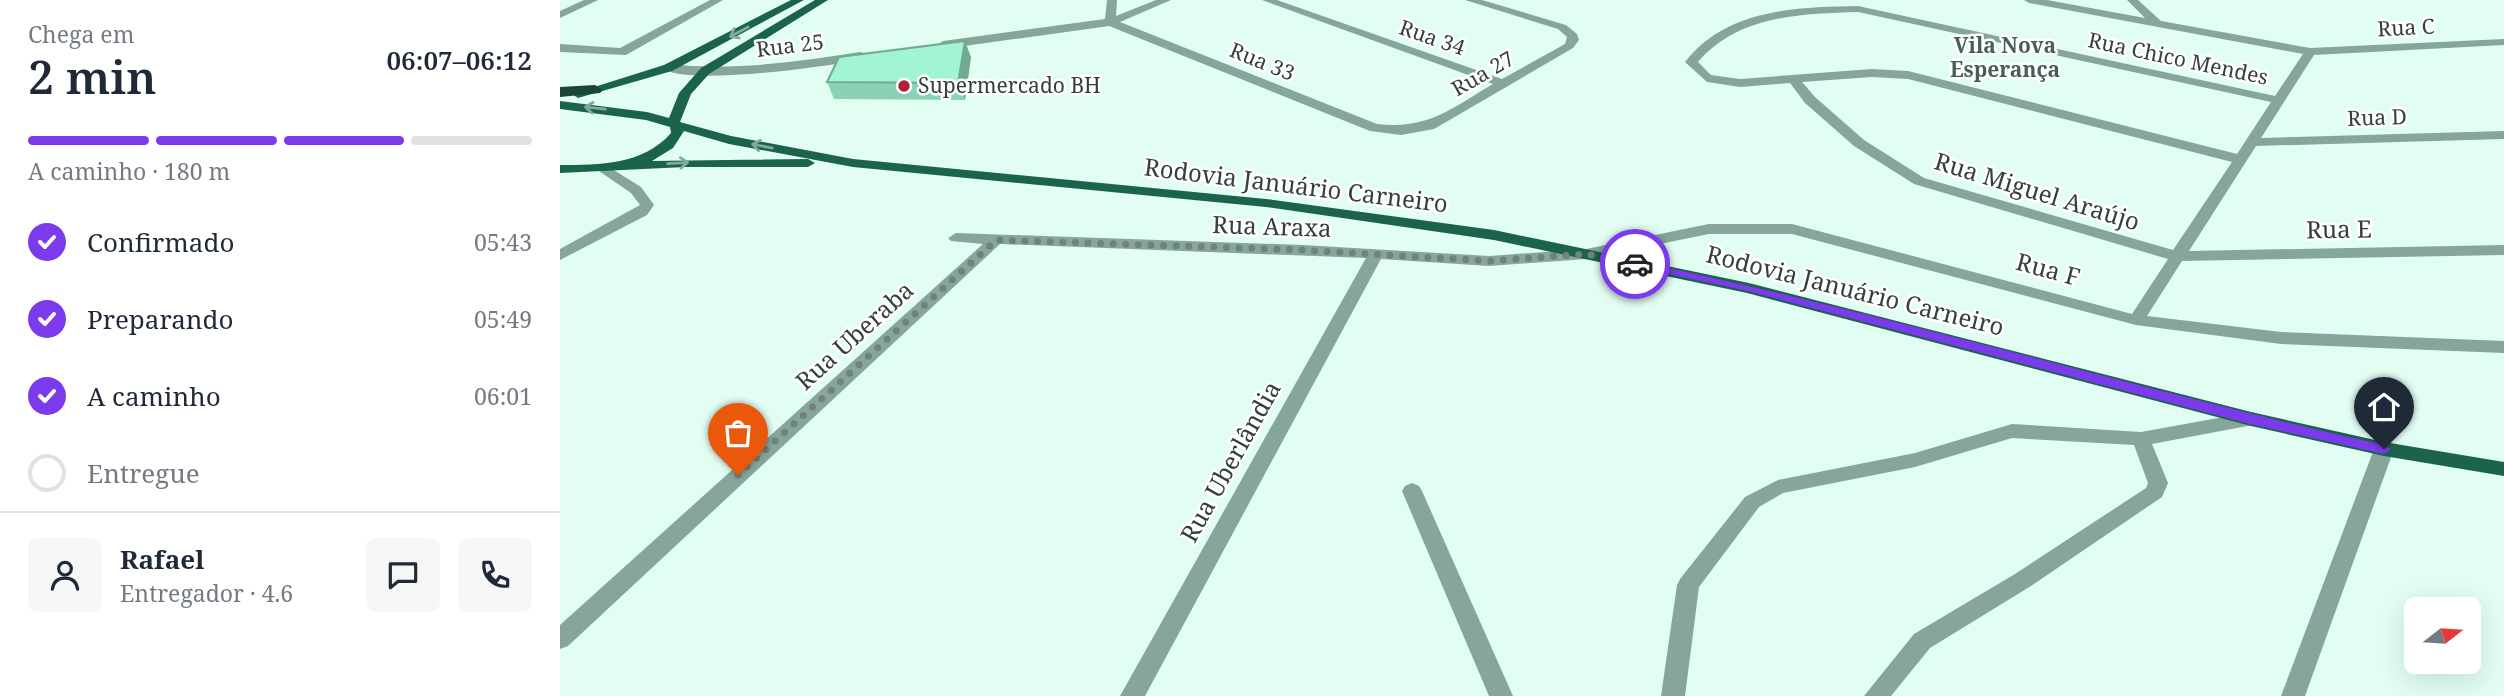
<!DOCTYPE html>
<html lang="pt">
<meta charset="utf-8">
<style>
body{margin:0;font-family:"Noto Serif",serif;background:#f6f6f7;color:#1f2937;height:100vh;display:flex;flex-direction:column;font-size:26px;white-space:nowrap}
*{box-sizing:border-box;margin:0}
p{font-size:23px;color:#747a83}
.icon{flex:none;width:38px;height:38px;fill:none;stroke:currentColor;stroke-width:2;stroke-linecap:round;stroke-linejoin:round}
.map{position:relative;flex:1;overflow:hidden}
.panel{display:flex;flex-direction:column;background:#fff;width:560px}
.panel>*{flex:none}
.needle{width:46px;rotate:73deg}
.controls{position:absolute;left:1844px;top:597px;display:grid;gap:14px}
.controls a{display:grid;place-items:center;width:77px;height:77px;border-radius:10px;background:#fff;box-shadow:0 7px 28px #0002;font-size:35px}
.pin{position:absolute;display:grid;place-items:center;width:60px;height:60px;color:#fff;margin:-72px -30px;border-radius:50% 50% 50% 0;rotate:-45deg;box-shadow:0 0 7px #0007}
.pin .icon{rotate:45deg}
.courier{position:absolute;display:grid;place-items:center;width:70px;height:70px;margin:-35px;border:5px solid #7c3aed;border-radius:50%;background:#fff;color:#222;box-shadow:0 2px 9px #0007}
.headline em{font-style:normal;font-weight:600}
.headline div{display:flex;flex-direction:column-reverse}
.headline{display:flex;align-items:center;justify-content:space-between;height:119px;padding:0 28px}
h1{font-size:46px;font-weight:600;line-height:52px}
.bar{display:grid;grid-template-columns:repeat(4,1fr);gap:10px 7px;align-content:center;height:84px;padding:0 28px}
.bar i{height:9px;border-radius:5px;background:#e0e1e3}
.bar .current{background:#7c3aed}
.bar p{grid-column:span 4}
.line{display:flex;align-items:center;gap:18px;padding:0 28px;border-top:2px solid #e0e1e3}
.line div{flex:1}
.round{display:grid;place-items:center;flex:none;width:74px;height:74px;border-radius:10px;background:#f6f6f7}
ol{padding:0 28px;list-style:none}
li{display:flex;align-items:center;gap:21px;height:77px}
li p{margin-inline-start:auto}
li .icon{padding:7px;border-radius:50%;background:#7c3aed;color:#fff;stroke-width:4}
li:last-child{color:#747a83}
li i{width:38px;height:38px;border:4px solid #e0e1e3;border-radius:50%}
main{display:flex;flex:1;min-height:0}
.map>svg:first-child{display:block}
</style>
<main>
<section class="panel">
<div class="headline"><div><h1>2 min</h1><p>Chega em</p></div><em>06:07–06:12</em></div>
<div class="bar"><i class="current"></i><i class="current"></i><i class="current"></i><i></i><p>A caminho · 180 m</p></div>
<ol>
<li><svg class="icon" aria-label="check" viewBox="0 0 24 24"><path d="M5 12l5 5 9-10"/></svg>Confirmado<p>05:43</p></li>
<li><svg class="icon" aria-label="check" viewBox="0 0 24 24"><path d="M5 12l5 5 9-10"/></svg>Preparando<p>05:49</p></li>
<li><svg class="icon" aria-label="check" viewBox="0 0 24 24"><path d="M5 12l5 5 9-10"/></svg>A caminho<p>06:01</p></li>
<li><i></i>Entregue</li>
</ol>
<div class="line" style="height:126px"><a class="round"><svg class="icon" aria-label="person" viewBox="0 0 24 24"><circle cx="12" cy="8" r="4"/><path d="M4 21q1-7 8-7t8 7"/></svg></a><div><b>Rafael</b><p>Entregador · 4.6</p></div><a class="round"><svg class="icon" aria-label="chat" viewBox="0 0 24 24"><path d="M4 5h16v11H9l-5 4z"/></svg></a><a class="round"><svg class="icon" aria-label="phone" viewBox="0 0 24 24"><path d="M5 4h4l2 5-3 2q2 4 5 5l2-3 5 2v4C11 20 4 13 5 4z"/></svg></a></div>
</section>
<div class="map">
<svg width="1944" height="696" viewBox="0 0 1944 696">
<rect width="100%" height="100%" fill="#e2fef2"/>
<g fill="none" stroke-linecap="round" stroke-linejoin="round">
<!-- minor -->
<g fill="#85a699" fill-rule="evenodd">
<polygon points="24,0 38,0 0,18 0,11"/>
<polygon points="150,0 163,0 66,55 0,52 0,44 60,48"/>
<path d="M547 0H557L556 16 596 0H611L560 22 817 124C868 130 892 108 933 84L702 0H717L942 79 1005 44 1007 37 998 29 905 0H922L1006 25 1017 34 1019 40 1013 48 874 129 841 135 810 131 549 26 383 49 377 45 383 41 545 19Z"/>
<path d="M1464 0H1487L1585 18 1567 0H1578L1601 21 1750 48 1944 39V45L1754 55 1701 138 1944 131V139L1696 146 1629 251 1944 245V255L1622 261 1587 316 1721 332 1944 341V353L1721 344 1576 325 1232 234H1149L1026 259 929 266 821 259 585 696H560L806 258 440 244 8 646 0 649V625L423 244 391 241 388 238 396 233 743 245 929 256 1026 249 1149 224H1232L1572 314 1608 259 1354 184 1294 146 1245 103 1230 83 1180 87 1147 82 1125 62C1166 9 1236 7 1298 6L1715 96 1743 54 1469 3ZM1298 12 1711 102 1677 154 1348 71 1312 69 1180 79 1151 75 1138 62C1179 15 1240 14 1298 12ZM1312 77 1348 79 1672 162 1613 250 1364 178 1304 140 1255 97 1242 82Z"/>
<path d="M300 52 304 53V59C271 66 126 87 102 68L108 64C173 71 236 62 300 52Z"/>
<polygon points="44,164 81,187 94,205 87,215 0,260 0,249 80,205 71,193 39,171 37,168"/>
<polygon points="1691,412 1698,414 1700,419 1698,424 1592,444 1608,483 1602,497 1471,586 1370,648 1331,696 1304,696 1354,634 1455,574 1586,488 1588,483 1574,445 1452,438 1355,467 1223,493 1199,507 1139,587 1125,696 1101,696 1117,585 1120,579 1185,497 1218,480 1355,453 1452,424 1581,432"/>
<polygon points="1824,442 1831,444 1834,449 1745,696 1721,696 1814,449 1817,444"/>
<polygon points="852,483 859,486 862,491 953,696 929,696 842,491 845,486"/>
</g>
<!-- major -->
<g fill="#1c634d" fill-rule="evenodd">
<polygon points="231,0 244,0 112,71 18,98 12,94 104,65"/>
<path d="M255 0H268L149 74 131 94 120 122 171 136 293 159 706 199 934 230 1189 283 1691 412 1824 442 1944 462V476L1824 456 1691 426 1187 293 934 240 706 207 293 167 169 144 124 131 113 148 92 161 248 159 255 163 248 167H125L0 173V165C40 165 83 165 111 133L110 127 86 120 0 109V101L87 112 109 118 119 93 141 68Z"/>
</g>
<!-- highway -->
<polygon fill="#1a4637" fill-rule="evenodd" points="35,85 43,90 40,93 0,97 0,87"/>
</g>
<!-- wall -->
<polygon fill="#8ad2b6" points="411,57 405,100 274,99 267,82"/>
<!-- shaded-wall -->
<polygon fill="#71ab94" points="405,41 411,57 405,100 398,83"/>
<!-- building -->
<polygon fill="#a1f4d4" stroke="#71ab94" stroke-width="2" points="405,41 398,83 267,82 279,57"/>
<!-- one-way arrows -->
<defs><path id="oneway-shaft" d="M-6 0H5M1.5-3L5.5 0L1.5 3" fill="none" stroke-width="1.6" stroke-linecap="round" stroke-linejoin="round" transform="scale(1.75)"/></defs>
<g stroke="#82a99d">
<use href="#oneway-shaft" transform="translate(179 32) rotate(152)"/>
<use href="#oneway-shaft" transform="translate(35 108) rotate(-174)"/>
<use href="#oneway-shaft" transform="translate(202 146) rotate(-169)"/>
<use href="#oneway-shaft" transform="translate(118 163) rotate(-3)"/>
</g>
<!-- route -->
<path fill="#7c3aed" d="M1075 261C1327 313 1573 389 1824 445L1831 449 1824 454 1690 424 1188 291 1071 266 1070 264Z"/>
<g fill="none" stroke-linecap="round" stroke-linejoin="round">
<!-- done -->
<polyline stroke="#72827b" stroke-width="7" stroke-dasharray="0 12.6" points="178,475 436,240 743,250 929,261 1026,254 1075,264"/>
</g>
<!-- markers -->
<circle fill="#b11e38" stroke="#fff" stroke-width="2.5" cx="344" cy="86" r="7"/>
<g text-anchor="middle" stroke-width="5" stroke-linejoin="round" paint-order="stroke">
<!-- far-street labels -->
<g font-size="21" fill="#35403b" stroke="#fff">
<text transform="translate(1846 28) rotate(-3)" y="7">Rua C</text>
<text transform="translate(872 38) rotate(19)" y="7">Rua 34</text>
<text transform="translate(230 46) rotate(-7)" y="7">Rua 25</text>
<text transform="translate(1618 59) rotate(12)" y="7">Rua Chico Mendes</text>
<text transform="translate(702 62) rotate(22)" y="7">Rua 33</text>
<text transform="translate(923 74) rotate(-30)" y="7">Rua 27</text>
<text transform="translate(1817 118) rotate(-2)" y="7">Rua D</text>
</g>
<!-- far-neighbourhood labels -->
<g font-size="21" font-weight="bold" fill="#465e54" stroke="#fff">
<text x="1445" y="53">Vila Nova<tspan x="1445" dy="24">Esperança</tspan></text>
</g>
<!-- far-poi labels -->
<g font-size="21" fill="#35403b" stroke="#fff" text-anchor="start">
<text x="358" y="93">Supermercado BH</text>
</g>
<!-- street labels -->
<g font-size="24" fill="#35403b" stroke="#fff">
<text transform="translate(736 186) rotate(7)" y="8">Rodovia Januário Carneiro</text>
<text transform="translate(1477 192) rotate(17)" y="8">Rua Miguel Araújo</text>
<text transform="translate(712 227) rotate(2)" y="8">Rua Araxa</text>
<text transform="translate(1779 230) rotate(-1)" y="8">Rua E</text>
<text transform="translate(1488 270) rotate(15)" y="8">Rua F</text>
<text transform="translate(1295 291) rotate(14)" y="8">Rodovia Januário Carneiro</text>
<text transform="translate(295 336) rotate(-42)" y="8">Rua Uberaba</text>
<text transform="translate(671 462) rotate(-61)" y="8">Rua Uberlândia</text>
</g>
</g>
</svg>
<div class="controls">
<a><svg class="needle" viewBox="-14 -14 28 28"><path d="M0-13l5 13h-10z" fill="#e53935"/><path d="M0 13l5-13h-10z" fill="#747a83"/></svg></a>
</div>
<div class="pin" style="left:178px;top:475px;background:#ea580c"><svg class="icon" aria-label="bag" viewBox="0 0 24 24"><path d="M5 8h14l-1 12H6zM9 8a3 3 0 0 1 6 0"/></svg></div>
<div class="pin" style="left:1824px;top:449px;background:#1f2937"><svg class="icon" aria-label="home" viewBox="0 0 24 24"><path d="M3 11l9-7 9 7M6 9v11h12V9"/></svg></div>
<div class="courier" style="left:1075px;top:264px"><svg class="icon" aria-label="car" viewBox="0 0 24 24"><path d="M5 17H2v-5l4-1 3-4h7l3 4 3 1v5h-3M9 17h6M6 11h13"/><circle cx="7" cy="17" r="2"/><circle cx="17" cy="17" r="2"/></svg></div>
</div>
</main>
